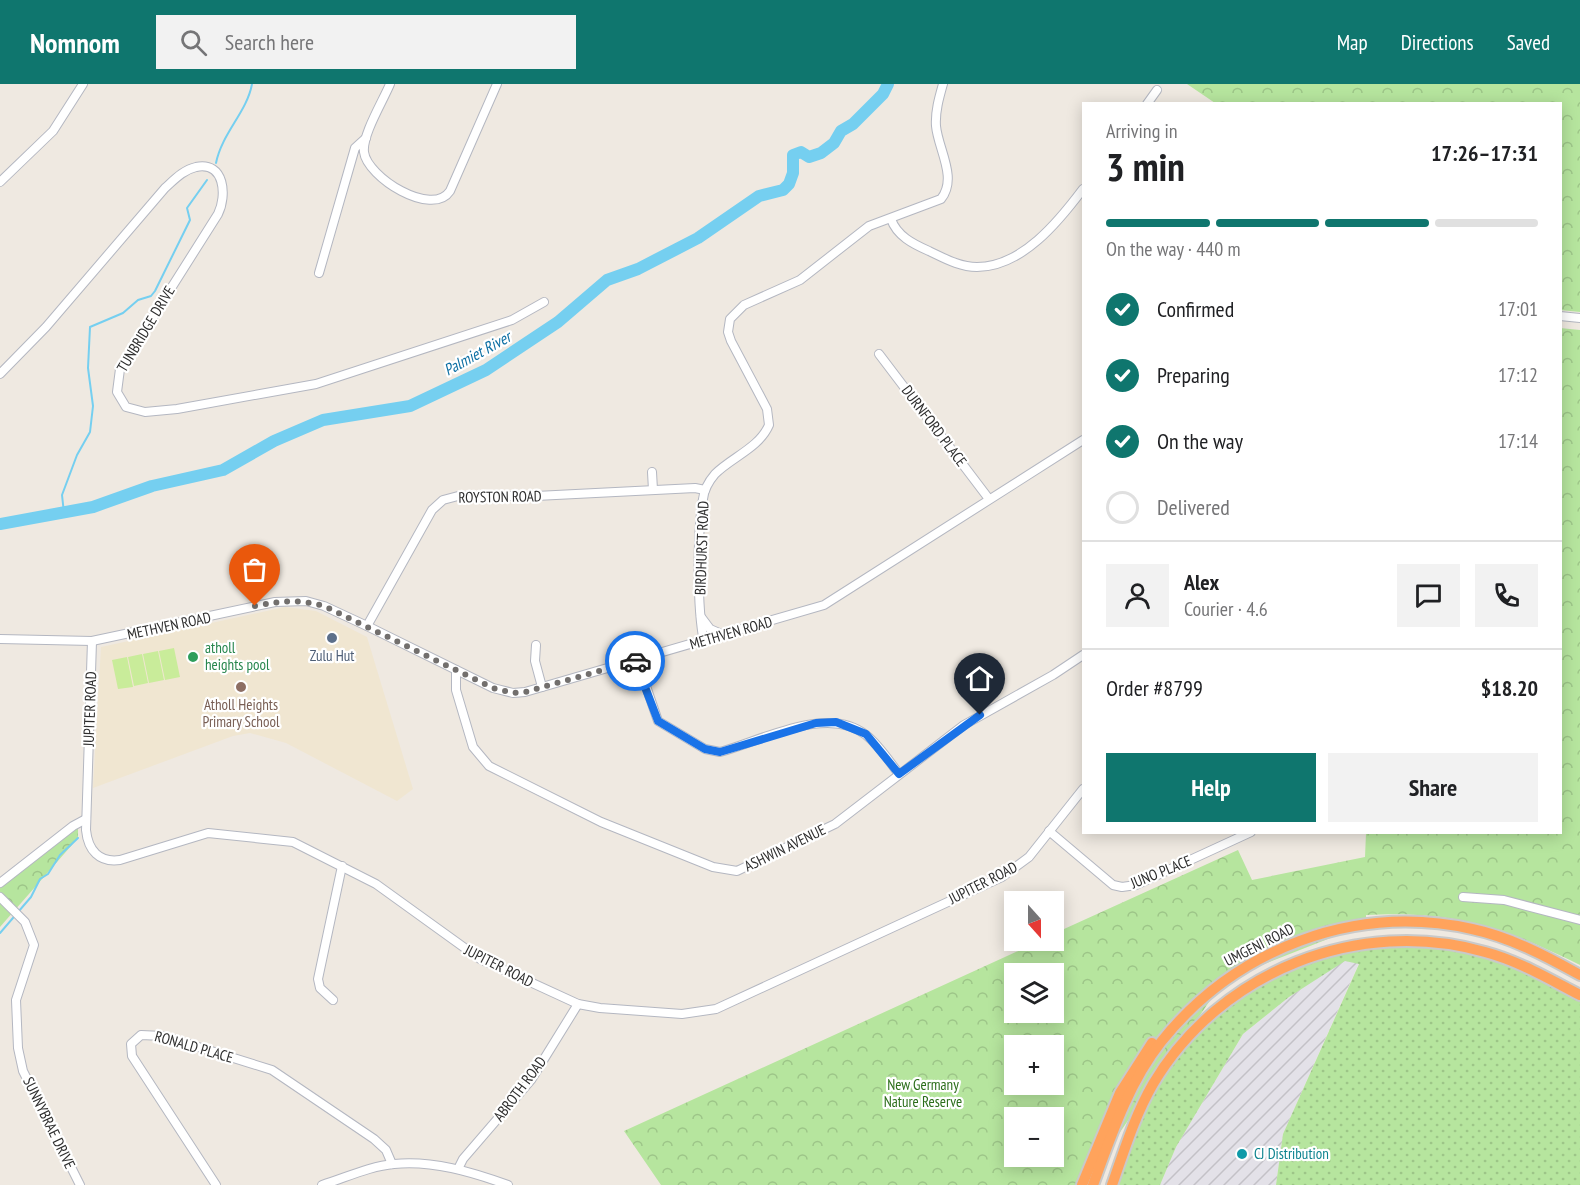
<!DOCTYPE html>
<meta charset="utf-8">
<style>
body{margin:0;font-family:"PT Sans Narrow",sans-serif;background:#f2f2f2;color:#202124;height:100vh;display:flex;flex-direction:column;font-size:22px;white-space:nowrap}
*{box-sizing:border-box;margin:0}
p{font-size:20px;color:#757577}
.icon{flex:none;width:33px;height:33px;fill:none;stroke:currentColor;stroke-width:2;stroke-linecap:round;stroke-linejoin:round}
.map{position:relative;flex:1;overflow:hidden}
.sheet{position:absolute;left:1082px;top:18px;width:480px;height:732px;display:flex;flex-direction:column;background:#fff;border-radius:0px;box-shadow:0 3px 15px #0003}
.sheet>*{flex:none}
.needle{width:39px;rotate:159deg}
.tools{position:absolute;left:1004px;top:807px;display:grid;gap:12px}
.tools a{display:grid;place-items:center;width:60px;height:60px;border-radius:0px;background:#fff;box-shadow:0 3px 15px #0003;font-size:30px}
.pin{position:absolute;display:grid;place-items:center;width:51px;height:51px;color:#fff;margin:-62px -26px;border-radius:50% 50% 50% 0;rotate:-45deg;box-shadow:0 0 6px #0007}
.pin .icon{rotate:45deg}
.courier{position:absolute;display:grid;place-items:center;width:60px;height:60px;margin:-30px;border:4px solid #1a73e8;border-radius:50%;background:#fff;color:#222;box-shadow:0 2px 8px #0007}
.headline em{font-style:normal;font-weight:700}
.headline div{display:flex;flex-direction:column-reverse}
.headline{display:flex;align-items:center;justify-content:space-between;height:102px;padding:0 24px}
h1{font-size:39px;font-weight:700;line-height:45px}
.bar{display:grid;grid-template-columns:repeat(4,1fr);gap:9px 6px;align-content:center;height:72px;padding:0 24px}
.bar i{height:8px;border-radius:4px;background:#e0e0e0}
.bar .active{background:#0f766e}
.bar p{grid-column:span 4}
.line{display:flex;align-items:center;gap:15px;padding:0 24px;border-top:2px solid #e0e0e0}
.line div{flex:1}
.round{display:grid;place-items:center;flex:none;width:63px;height:63px;border-radius:0px;background:#f2f2f2}
ol{padding:0 24px;list-style:none}
li{display:flex;align-items:center;gap:18px;height:66px}
li p{margin-inline-start:auto}
li .icon{padding:6px;border-radius:50%;background:#0f766e;color:#fff;stroke-width:4}
li:last-child{color:#757577}
li i{width:33px;height:33px;border:3px solid #e0e0e0;border-radius:50%}
.action{display:flex;gap:12px;margin-top:auto;padding:12px 24px}
.action a{flex:1;height:69px;border-radius:0px;background:#0f766e;color:#fff;font-size:24px;font-weight:700;line-height:69px;text-align:center}
.action a+a{background:#f2f2f2;color:#202124}
header{display:flex;align-items:center;gap:36px;box-sizing:border-box;height:84px;padding:0 30px;background:#0f766e;color:#fff}
header strong{font-size:28px}
nav{display:flex;gap:33px;margin-inline-start:auto;font-size:21px}
.search{width:420px;height:54px;background:#f2f2f2;display:flex;align-items:center;gap:15px;box-sizing:border-box;padding:0 21px;border-radius:0px;color:#757577;font-size:22px}
.map>svg:first-child{display:block}
</style>
<header>
<strong>Nomnom</strong>
<div class="search"><svg class="icon" aria-label="search" viewBox="0 0 24 24"><circle cx="10" cy="10" r="6"/><path d="M15 15l6 6"/></svg>Search here</div>
<nav><a>Map</a><a>Directions</a><a>Saved</a></nav>
</header>
<div class="map">
<svg width="1580" height="1101" viewBox="0 0 1580 1101">
<defs>
<pattern id="industrial-furrows" width="10" height="10" patternUnits="userSpaceOnUse" patternTransform="scale(1.5)"><rect width="10" height="10" fill="#e3e1e8"/><path d="M-1 1l2-2M0 10L10 0M9 11l2-2" fill="none" stroke="#c3c1c7"/></pattern>
<pattern id="grass-dots" width="8" height="8" patternUnits="userSpaceOnUse" patternTransform="scale(1.5)"><rect width="8" height="8" fill="#b6e59e"/><path d="M2 2h.1M6 6h.1" fill="none" stroke="#9dc588" stroke-width="1.8" stroke-linecap="round"/></pattern>
<pattern id="park-crowns" width="20" height="18" patternUnits="userSpaceOnUse" patternTransform="scale(1.5)"><rect width="20" height="18" fill="#b6e59e"/><path d="M2 6a3 3 0 1 1 6 0M12 15a3 3 0 1 1 6 0" fill="none" stroke="#9dc588"/></pattern>
</defs>
<rect width="100%" height="100%" fill="#efe9e1"/>
<!-- industrial -->
<polygon fill="url(#industrial-furrows)" points="1345,876 1359,879 1283,1050 1276,1101 1160,1101 1176,1063 1243,950 1289,913"/>
<!-- education -->
<polygon fill="#f0e6d1" points="285,523 316,527 367,553 413,705 397,717 286,659 250,649 233,652 93,704 101,563"/>
<!-- grass -->
<polygon fill="url(#grass-dots)" points="1390,858 1485,868 1580,912 1580,1101 1276,1101 1283,1050 1359,880 1345,877 1289,913 1243,950 1176,1063 1160,1101 1119,1101 1134,1051 1154,1000 1172,975 1235,912 1304,875"/>
<!-- park -->
<g fill="url(#park-crowns)" fill-rule="evenodd">
<polygon points="1187,0 1580,0 1580,228 1560,226 1560,20 1215,19"/>
<path d="M1560 244 1580 246V881C1503 843 1453 826 1366 831V840L1224 896 1084 1101H661L624 1047 1040 857 1053 856V850L1238 766 1252 796 1365 773 1366 749 1560 748ZM1014 890H1053V928H1014ZM1014 962H1053V1000H1014ZM1014 1034H1053V1072H1014Z"/>
<polygon points="78,739 78,754 0,843 0,799"/>
</g>
<!-- pitch -->
<g fill="#c9ec9a">
<polygon points="174,564 180,593 165,596 159,567"/>
<polygon points="158,567 164,596 149,599 143,570"/>
<polygon points="142,570 148,599 134,602 128,573"/>
<polygon points="127,573 133,603 118,605 112,576"/>
</g>
<g fill="none" stroke-linecap="round" stroke-linejoin="round">
<!-- stream -->
<g stroke="#75cff0" stroke-width="2">
<path d="M216 79C222 49 247 28 252 0"/>
<polyline points="64,429 62,411 77,371 90,348 93,322 88,284 90,243 123,229 138,216 151,212 155,207 190,136 187,124 207,96"/>
<polyline points="0,849 31,813 40,795 48,790 60,771 78,754"/>
</g>
<!-- river -->
<polyline stroke="#75cff0" stroke-width="12" points="0,440 93,423 152,402 223,386 274,357 323,336 410,322 486,286 558,238 607,196 638,185 698,154 759,112 783,106 789,100 793,89 793,71 801,68 809,73 821,69 834,59 841,47 853,40 883,10 888,0"/>
<defs>
<g id="minor">
<path d="M390 0C383 17 362 51 364 68 367 93 432 134 450 107L497 0"/>
<polyline points="1147,20 1157,6"/>
<polyline points="0,98 53,47 83,0"/>
<path d="M891 135C897 152 913 160 929 167 944 174 959 183 977 183 1022 183 1059 137 1083 105"/>
<polyline points="319,189 355,64 366,54"/>
<polyline points="1560,232 1580,234"/>
<polyline points="879,270 989,415"/>
<path d="M0 290 46 243 165 104C174 96 183 86 196 83 225 77 227 112 218 130L120 285 117 308 126 323 145 328 177 325 316 300 512 236 544 218"/>
<polyline points="652,388 653,406"/>
<polyline points="701,533 710,545 724,551"/>
<polyline points="367,542 432,426 443,416 458,412 536,412 695,404 705,406"/>
<polyline points="0,555 92,557 275,518 306,517 324,522 367,542 493,604 513,609 525,608 824,521 1083,356"/>
<path d="M92 557 86 746C88 766 99 779 120 776L208 749 293 758 376 800 480 875 578 920 600 924 682 930 716 925 1002 793 1029 773 1083 705"/>
<path d="M704 558C697 525 697 448 703 415 704 406 709 397 715 390 732 373 759 364 769 341L767 325 731 257 728 248 730 235 744 221 800 196 869 142 941 115C958 94 938 65 936 42 935 28 939 14 943 0"/>
<polyline points="536,561 535,577 542,603"/>
<path d="M637 576 658 637 705 665 720 668C761 657 828 620 866 651 879 661 889 677 899 690"/>
<polyline points="456,586 456,606 473,663 489,682 601,738 713,783 737,787 835,740 964,641 1053,591 1083,571"/>
<polyline points="1049,747 1113,801 1122,803 1136,801 1251,748"/>
<polyline points="0,799 73,742 86,735"/>
<polyline points="0,813 25,838 34,861 16,916 18,964 23,987 80,1101"/>
<polyline points="1463,813 1504,816 1580,836"/>
<polyline points="333,916 320,904 318,895 342,782"/>
<polyline points="458,1085 463,1075 531,996 578,920"/>
<polyline points="216,1101 132,972 131,960 141,951 163,952 272,986 374,1055 386,1066 392,1080"/>
<path d="M322 1101C345 1094 370 1082 394 1080 432 1076 472 1088 508 1101"/>
</g>
<g id="highway">
<polyline points="1082,1101 1120,1009 1152,959"/>
<path d="M1093 1101C1111 1052 1128 1000 1161 958 1235 865 1354 819 1472 845 1510 853 1546 872 1580 891"/>
<path d="M1112 1101C1124 1067 1135 1031 1153 1000 1220 887 1359 832 1485 868 1519 877 1549 895 1580 911"/>
</g>
</defs>
<!-- minor casing -->
<use href="#minor" stroke="#b4b7c1" stroke-width="10"/>
<!-- highway casing -->
<use href="#highway" stroke="#c9c9c9" stroke-width="14"/>
<!-- minor -->
<use href="#minor" stroke="#fff" stroke-width="8"/>
<!-- highway -->
<use href="#highway" stroke="#ffa35c" stroke-width="10"/>
</g>
<g fill="none" stroke-linecap="round" stroke-linejoin="round">
<!-- done -->
<path stroke="#726f6d" stroke-width="6" stroke-dasharray="0 10.8" d="M255 522C280 517 299 515 324 522L493 604 513 609 525 608 635 577"/>
<!-- route -->
<polyline stroke="#1a73e8" stroke-width="8" points="635,577 658,637 705,665 720,668 816,639 836,638 866,650 899,690 980,631"/>
</g>
<!-- markers -->
<circle fill="#5c6f8a" stroke="#fff" stroke-width="2" cx="332" cy="554" r="6"/>
<circle fill="#2e9e5b" stroke="#fff" stroke-width="2" cx="193" cy="573" r="6"/>
<circle fill="#8d6e63" stroke="#fff" stroke-width="2" cx="241" cy="603" r="6"/>
<circle fill="#0f9aa8" stroke="#fff" stroke-width="2" cx="1242" cy="1070" r="6"/>
<g text-anchor="middle" stroke-width="4.5" stroke-linejoin="round" paint-order="stroke">
<!-- street labels -->
<g font-size="15" fill="#2e2e2e" stroke="#fff">
<text transform="translate(146 245) rotate(-59)" y="5">TUNBRIDGE DRIVE</text>
<text transform="translate(934 342) rotate(53)" y="5">DURNFORD PLACE</text>
<text transform="translate(500 413) rotate(-1)" y="5">ROYSTON ROAD</text>
<text transform="translate(702 464) rotate(-88)" y="5">BIRDHURST ROAD</text>
<text transform="translate(169 542) rotate(-12)" y="5">METHVEN ROAD</text>
<text transform="translate(731 549) rotate(-16)" y="5">METHVEN ROAD</text>
<text transform="translate(90 625) rotate(-88)" y="5">JUPITER ROAD</text>
<text transform="translate(785 764) rotate(-26)" y="5">ASHWIN AVENUE</text>
<text transform="translate(1161 788) rotate(-22)" y="5">JUNO PLACE</text>
<text transform="translate(983 799) rotate(-27)" y="5">JUPITER ROAD</text>
<text transform="translate(1259 861) rotate(-27)" y="5">UMGENI ROAD</text>
<text transform="translate(499 882) rotate(27)" y="5">JUPITER ROAD</text>
<text transform="translate(194 963) rotate(16)" y="5">RONALD PLACE</text>
<text transform="translate(520 1005) rotate(-53)" y="5">ABROTH ROAD</text>
<text transform="translate(49 1039) rotate(64)" y="5">SUNNYBRAE DRIVE</text>
</g>
<!-- leisure labels -->
<g font-size="15" fill="#27864d" stroke="#fff" text-anchor="start">
<text x="205" y="569">atholl<tspan x="205" dy="17">heights pool</tspan></text>
</g>
<!-- service labels -->
<g font-size="15" fill="#4e5e75" stroke="#fff">
<text x="332" y="577">Zulu Hut</text>
</g>
<!-- education labels -->
<g font-size="15" fill="#785e54" stroke="#fff">
<text x="241" y="626">Atholl Heights<tspan x="241" dy="17">Primary School</tspan></text>
</g>
<!-- park labels -->
<g font-size="15" fill="#2c6e1b" stroke="#fff">
<text x="923" y="1006">New Germany<tspan x="923" dy="17">Nature Reserve</tspan></text>
</g>
<!-- culture labels -->
<g font-size="15" fill="#0d838f" stroke="#fff" text-anchor="start">
<text x="1254" y="1075">CJ Distribution</text>
</g>
<!-- water labels -->
<g font-size="16" font-style="italic" fill="#0d6fa3" stroke="#fff">
<text transform="translate(477 269) rotate(-29)" y="6">Palmiet River</text>
</g>
</g>
</svg>
<div class="tools">
<a><svg class="needle" viewBox="-14 -14 28 28"><path d="M0-13l5 13h-10z" fill="#e53935"/><path d="M0 13l5-13h-10z" fill="#757577"/></svg></a>
<a><svg class="icon" aria-label="layers" viewBox="0 0 24 24"><path d="M12 4l9 5-9 5-9-5zM3 14l9 5 9-5"/></svg></a>
<a>+</a>
<a>−</a>
</div>
<div class="pin" style="left:255px;top:522px;background:#ea580c"><svg class="icon" aria-label="bag" viewBox="0 0 24 24"><path d="M5 8h14l-1 12H6zM9 8a3 3 0 0 1 6 0"/></svg></div>
<div class="pin" style="left:980px;top:631px;background:#1f2937"><svg class="icon" aria-label="home" viewBox="0 0 24 24"><path d="M3 11l9-7 9 7M6 9v11h12V9"/></svg></div>
<div class="courier" style="left:635px;top:577px"><svg class="icon" aria-label="car" viewBox="0 0 24 24"><path d="M5 17H2v-5l4-1 3-4h7l3 4 3 1v5h-3M9 17h6M6 11h13"/><circle cx="7" cy="17" r="2"/><circle cx="17" cy="17" r="2"/></svg></div>
<section class="sheet">
<div class="headline"><div><h1>3 min</h1><p>Arriving in</p></div><em>17:26–17:31</em></div>
<div class="bar"><i class="active"></i><i class="active"></i><i class="active"></i><i></i><p>On the way · 440 m</p></div>
<ol>
<li><svg class="icon" aria-label="check" viewBox="0 0 24 24"><path d="M5 12l5 5 9-10"/></svg>Confirmed<p>17:01</p></li>
<li><svg class="icon" aria-label="check" viewBox="0 0 24 24"><path d="M5 12l5 5 9-10"/></svg>Preparing<p>17:12</p></li>
<li><svg class="icon" aria-label="check" viewBox="0 0 24 24"><path d="M5 12l5 5 9-10"/></svg>On the way<p>17:14</p></li>
<li><i></i>Delivered</li>
</ol>
<div class="line" style="height:108px"><a class="round"><svg class="icon" aria-label="person" viewBox="0 0 24 24"><circle cx="12" cy="8" r="4"/><path d="M4 21q1-7 8-7t8 7"/></svg></a><div><b>Alex</b><p>Courier · 4.6</p></div><a class="round"><svg class="icon" aria-label="chat" viewBox="0 0 24 24"><path d="M4 5h16v11H9l-5 4z"/></svg></a><a class="round"><svg class="icon" aria-label="phone" viewBox="0 0 24 24"><path d="M5 4h4l2 5-3 2q2 4 5 5l2-3 5 2v4C11 20 4 13 5 4z"/></svg></a></div>
<div class="line" style="height:78px"><div>Order #8799</div><b>$18.20</b></div>
<div class="action"><a>Help</a><a>Share</a></div>
</section>
</div>
